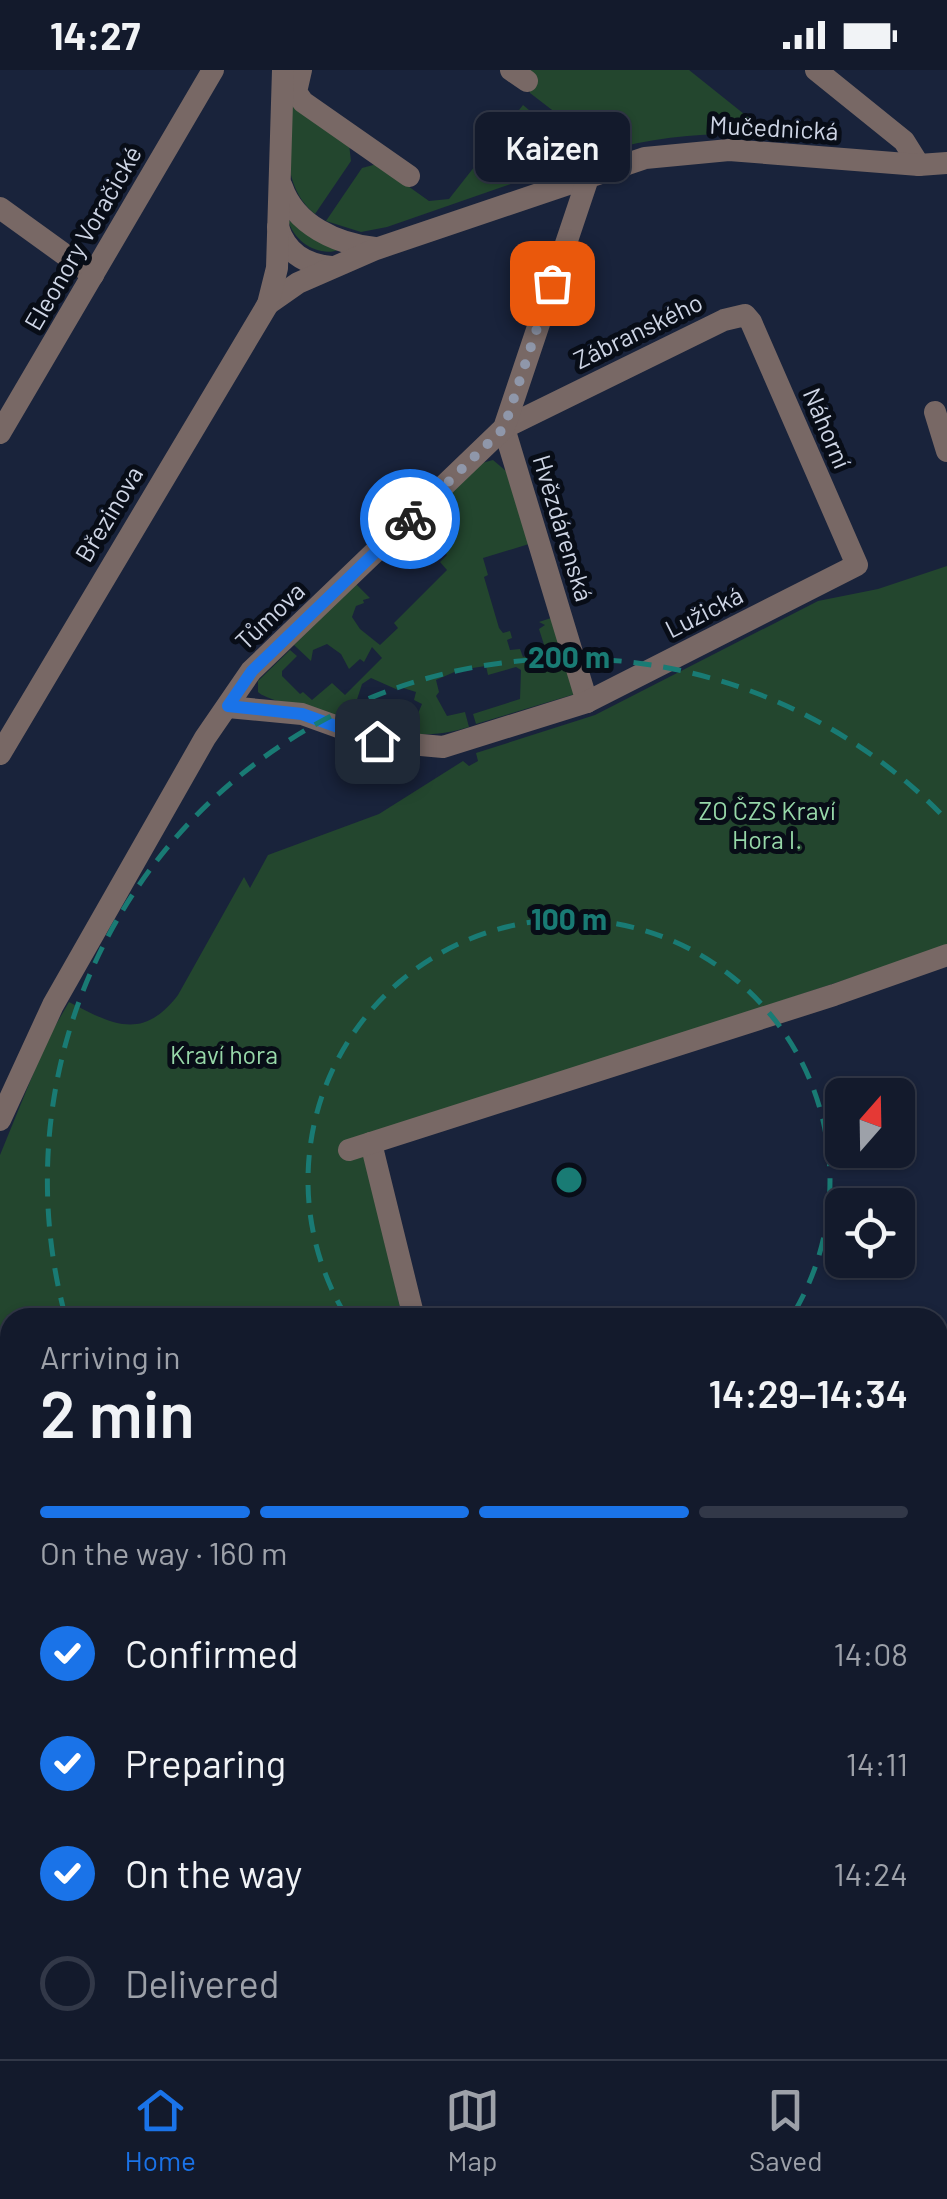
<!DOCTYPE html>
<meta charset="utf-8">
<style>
body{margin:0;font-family:Barlow,sans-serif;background:#1c2334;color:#f1f3f6;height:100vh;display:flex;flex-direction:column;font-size:38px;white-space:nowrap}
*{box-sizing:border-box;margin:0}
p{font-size:32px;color:#9da1a9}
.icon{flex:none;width:55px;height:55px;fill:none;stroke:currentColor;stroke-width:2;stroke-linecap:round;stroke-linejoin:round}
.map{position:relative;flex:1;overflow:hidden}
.sheet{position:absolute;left:0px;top:1238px;width:948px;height:752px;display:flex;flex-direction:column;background:#131a2c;border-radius:30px 30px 0 0;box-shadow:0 2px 8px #0004,0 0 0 2px #323848}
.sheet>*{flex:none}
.needle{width:65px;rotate:20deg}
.tools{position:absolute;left:825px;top:1008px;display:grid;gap:20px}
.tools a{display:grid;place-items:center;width:90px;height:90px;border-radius:15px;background:#131a2c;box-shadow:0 2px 8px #0004,0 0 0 2px #323848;font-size:50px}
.pin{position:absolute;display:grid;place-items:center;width:85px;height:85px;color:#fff;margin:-42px;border-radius:20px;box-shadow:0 5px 15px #0006}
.courier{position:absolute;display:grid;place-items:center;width:100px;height:100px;margin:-50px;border:8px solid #1a73e8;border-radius:50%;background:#fff;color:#222;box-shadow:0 2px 12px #0007}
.bubble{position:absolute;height:70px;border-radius:15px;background:#131a2c;box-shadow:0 2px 8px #0004,0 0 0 2px #323848;font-size:32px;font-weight:600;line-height:70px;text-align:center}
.head em{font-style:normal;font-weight:600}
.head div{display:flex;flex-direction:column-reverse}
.head{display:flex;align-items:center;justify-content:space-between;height:170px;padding:0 40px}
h1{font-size:65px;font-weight:600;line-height:75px}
.bar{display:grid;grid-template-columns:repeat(4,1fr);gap:15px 10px;align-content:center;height:120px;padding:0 40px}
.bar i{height:12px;border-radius:8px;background:#323848}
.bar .on{background:#1a73e8}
.bar p{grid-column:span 4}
ol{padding:0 40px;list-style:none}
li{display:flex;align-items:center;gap:30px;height:110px}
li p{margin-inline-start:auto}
li .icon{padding:10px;border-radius:50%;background:#1a73e8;color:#fff;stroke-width:4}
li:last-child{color:#9da1a9}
li i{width:55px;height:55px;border:5px solid #323848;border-radius:50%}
.status{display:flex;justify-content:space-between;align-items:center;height:70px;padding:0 50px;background:#131a2c;direction:ltr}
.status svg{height:28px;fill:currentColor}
.dock{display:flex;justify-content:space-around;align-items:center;height:140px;border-top:2px solid #323848;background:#131a2c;font-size:28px;color:#9da1a9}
.dock a{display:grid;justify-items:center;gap:5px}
.dock .on{color:#1a73e8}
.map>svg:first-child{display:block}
</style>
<div class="status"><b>14:27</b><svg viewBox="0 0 49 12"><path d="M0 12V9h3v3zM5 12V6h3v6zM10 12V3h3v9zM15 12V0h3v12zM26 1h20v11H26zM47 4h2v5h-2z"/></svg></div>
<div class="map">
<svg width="947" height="1989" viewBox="0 0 947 1989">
<rect width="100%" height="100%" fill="#19233b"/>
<!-- green -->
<g fill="#23462e">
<path d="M524 0H689L759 56 758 66C698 61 644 68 586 87L556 43 530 23Z"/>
<path d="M293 15 349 74 351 91 315 144C276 111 291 62 293 15Z"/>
<polygon points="523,35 547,55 571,93 387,157 361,162 326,151 362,98 377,94 429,131 449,129"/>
<path d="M288 150 339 180C318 187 294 172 288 150Z"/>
<path d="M493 390 506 401 529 474 483 488 488 505 484 507 499 558 503 563 510 561 512 568 507 570 510 580 520 579 523 587 546 581 539 559 545 555 539 552 551 548 575 624 476 654 473 644 520 629 521 600 516 597 488 605 486 596 459 600 436 610 439 622 436 626 447 646 465 642 469 657C437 667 412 665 379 661L386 645 413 655 422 634 414 630 416 622 400 617 398 620 371 608 362 614 350 651C332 645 266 631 258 622V611L290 580 297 586 282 601V606L300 624 303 622 312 630 332 613 345 625 382 588 372 577 364 592 360 589 349 599 341 584 327 574 313 580 311 591 294 575 356 514 370 528 363 530 364 533 356 536 352 547 360 559 380 575 398 558 394 553 447 500 440 492 447 485 434 471 428 472 411 488 398 474 482 393Z"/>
<path d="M947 496V876L363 1069 402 1247 10 1248V1751L0 1755V1085L47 970 69 932C113 955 143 971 178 925L244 807 250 818 268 785 379 744 463 691 469 696 478 691 476 683 595 645 818 531 878 519Z"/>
<polygon points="10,1771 10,1909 0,1899 0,1775"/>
<polygon points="938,1967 947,1970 947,1989 899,1989 903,1980 938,1980"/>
<polygon points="38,1980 211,1980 200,1985 202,1989 36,1989"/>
<polygon points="374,1980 466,1980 441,1989 381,1989"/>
<polygon points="514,1980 607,1980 608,1981 607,1989 495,1989"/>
</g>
<!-- water -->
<polygon fill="#394d70" points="226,1980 283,1980 288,1989 231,1989"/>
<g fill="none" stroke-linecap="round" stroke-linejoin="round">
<!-- minor -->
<g stroke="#786865" stroke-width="22">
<polyline points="301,0 296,22 303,32 409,106"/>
<polyline points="511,0 527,11"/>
<polyline points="816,0 904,71 919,95"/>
<path d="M282 117C295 155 337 174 375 178"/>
<polyline points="0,138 93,205"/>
<path d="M278 157C286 183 305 194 331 197"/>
<polyline points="268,234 298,213 376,179 645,88 729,80 919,95 947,93"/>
<polyline points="935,342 947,381"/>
<polyline points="504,358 587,632"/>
<polyline points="0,363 213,0"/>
<polyline points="228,637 302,644 377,671 443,677 587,632 857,495 751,252 745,245 724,250 504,358"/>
<polyline points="0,684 268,234 277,198 283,0"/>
<polyline points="0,1050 53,935 205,668 251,601 504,358 589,105"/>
<polyline points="371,1073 414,1248"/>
<polyline points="349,1080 834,925 947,885"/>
<polyline points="938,1483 947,1482"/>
<path d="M947 1570C929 1609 943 1661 947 1702"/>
<polyline points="0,1766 10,1763"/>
<polyline points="938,1844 947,1814"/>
<polyline points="219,1980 224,1989"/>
<polyline points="342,1980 348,1989"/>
<polyline points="863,1989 868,1980"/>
</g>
</g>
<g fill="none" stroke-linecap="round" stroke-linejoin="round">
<!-- done -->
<polyline stroke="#8f97aa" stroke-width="10" stroke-dasharray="0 18" points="410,449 504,358 552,213"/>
<!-- route -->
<polyline stroke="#1a73e8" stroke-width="12" points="377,671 302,644 228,636 252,601 410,449"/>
</g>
<!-- distance rings -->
<g fill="none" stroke="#197b74" stroke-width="5" stroke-dasharray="18 12">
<path d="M346 1246A261 261 0 1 1 792 1246"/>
<path d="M65 1245A522 522 0 0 1 944 747"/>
</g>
<g text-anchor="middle" stroke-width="10" stroke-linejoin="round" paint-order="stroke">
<!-- street labels -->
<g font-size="25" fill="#ced5e5" stroke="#080d17">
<text transform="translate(774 58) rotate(3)" y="9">Mučednická</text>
<text transform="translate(83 168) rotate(-60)" y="9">Eleonory Voračické</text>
<text transform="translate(638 261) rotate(-26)" y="9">Zábranského</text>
<text transform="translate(827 358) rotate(67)" y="9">Náhorní</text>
<text transform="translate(109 444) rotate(-59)" y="9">Březinova</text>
<text transform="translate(563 458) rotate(73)" y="9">Hvězdárenská</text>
<text transform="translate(704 542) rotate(-27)" y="9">Lužická</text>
<text transform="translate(270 546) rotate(-44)" y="9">Tůmova</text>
</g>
<!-- park labels -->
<g font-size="25" fill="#97d8a9" stroke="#080d17">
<text x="767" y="750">ZO ČZS Kraví<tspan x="767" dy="29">Hora I.</tspan></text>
<text x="224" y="994">Kraví hora</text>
</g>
</g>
<circle cx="569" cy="1110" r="15" fill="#197b74" stroke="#080d17" stroke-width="5"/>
<g font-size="30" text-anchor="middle" font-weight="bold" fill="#197b74" stroke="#080d17" stroke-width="10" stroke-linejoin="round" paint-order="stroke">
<text x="569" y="598">200 m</text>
<text x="569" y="860">100 m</text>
</g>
</svg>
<div class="tools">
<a><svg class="needle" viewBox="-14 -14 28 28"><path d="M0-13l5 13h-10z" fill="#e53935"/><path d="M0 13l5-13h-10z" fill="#9da1a9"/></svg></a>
<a><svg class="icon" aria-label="locate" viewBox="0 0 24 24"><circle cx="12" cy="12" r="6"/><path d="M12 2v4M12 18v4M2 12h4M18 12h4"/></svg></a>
</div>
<div class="pin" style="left:552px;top:213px;background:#ea580c"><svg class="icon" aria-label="bag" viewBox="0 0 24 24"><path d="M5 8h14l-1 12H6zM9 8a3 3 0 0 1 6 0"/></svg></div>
<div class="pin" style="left:377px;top:671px;background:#1f2937"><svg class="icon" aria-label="home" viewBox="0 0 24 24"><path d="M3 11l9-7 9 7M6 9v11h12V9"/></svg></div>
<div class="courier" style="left:410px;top:449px"><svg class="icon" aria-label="bike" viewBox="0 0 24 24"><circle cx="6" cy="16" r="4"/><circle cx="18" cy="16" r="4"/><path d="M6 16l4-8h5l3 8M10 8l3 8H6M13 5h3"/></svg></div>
<div class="bubble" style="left:475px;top:42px;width:155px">Kaizen</div>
<section class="sheet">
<div class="head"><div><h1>2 min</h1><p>Arriving in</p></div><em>14:29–14:34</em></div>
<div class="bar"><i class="on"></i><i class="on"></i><i class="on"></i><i></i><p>On the way · 160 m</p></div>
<ol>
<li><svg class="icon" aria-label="check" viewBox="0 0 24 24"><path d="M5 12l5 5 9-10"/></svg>Confirmed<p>14:08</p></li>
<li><svg class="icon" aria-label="check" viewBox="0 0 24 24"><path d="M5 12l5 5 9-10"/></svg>Preparing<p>14:11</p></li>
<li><svg class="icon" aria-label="check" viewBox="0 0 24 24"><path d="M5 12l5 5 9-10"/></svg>On the way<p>14:24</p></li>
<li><i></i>Delivered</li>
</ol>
</section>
</div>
<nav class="dock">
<a class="on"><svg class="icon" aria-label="home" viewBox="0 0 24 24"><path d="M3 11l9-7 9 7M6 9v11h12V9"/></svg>Home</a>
<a><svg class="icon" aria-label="map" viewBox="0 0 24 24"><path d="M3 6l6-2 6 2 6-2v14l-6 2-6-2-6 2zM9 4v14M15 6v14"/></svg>Map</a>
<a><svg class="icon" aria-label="saved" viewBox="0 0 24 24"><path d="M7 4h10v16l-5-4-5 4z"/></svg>Saved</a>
</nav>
